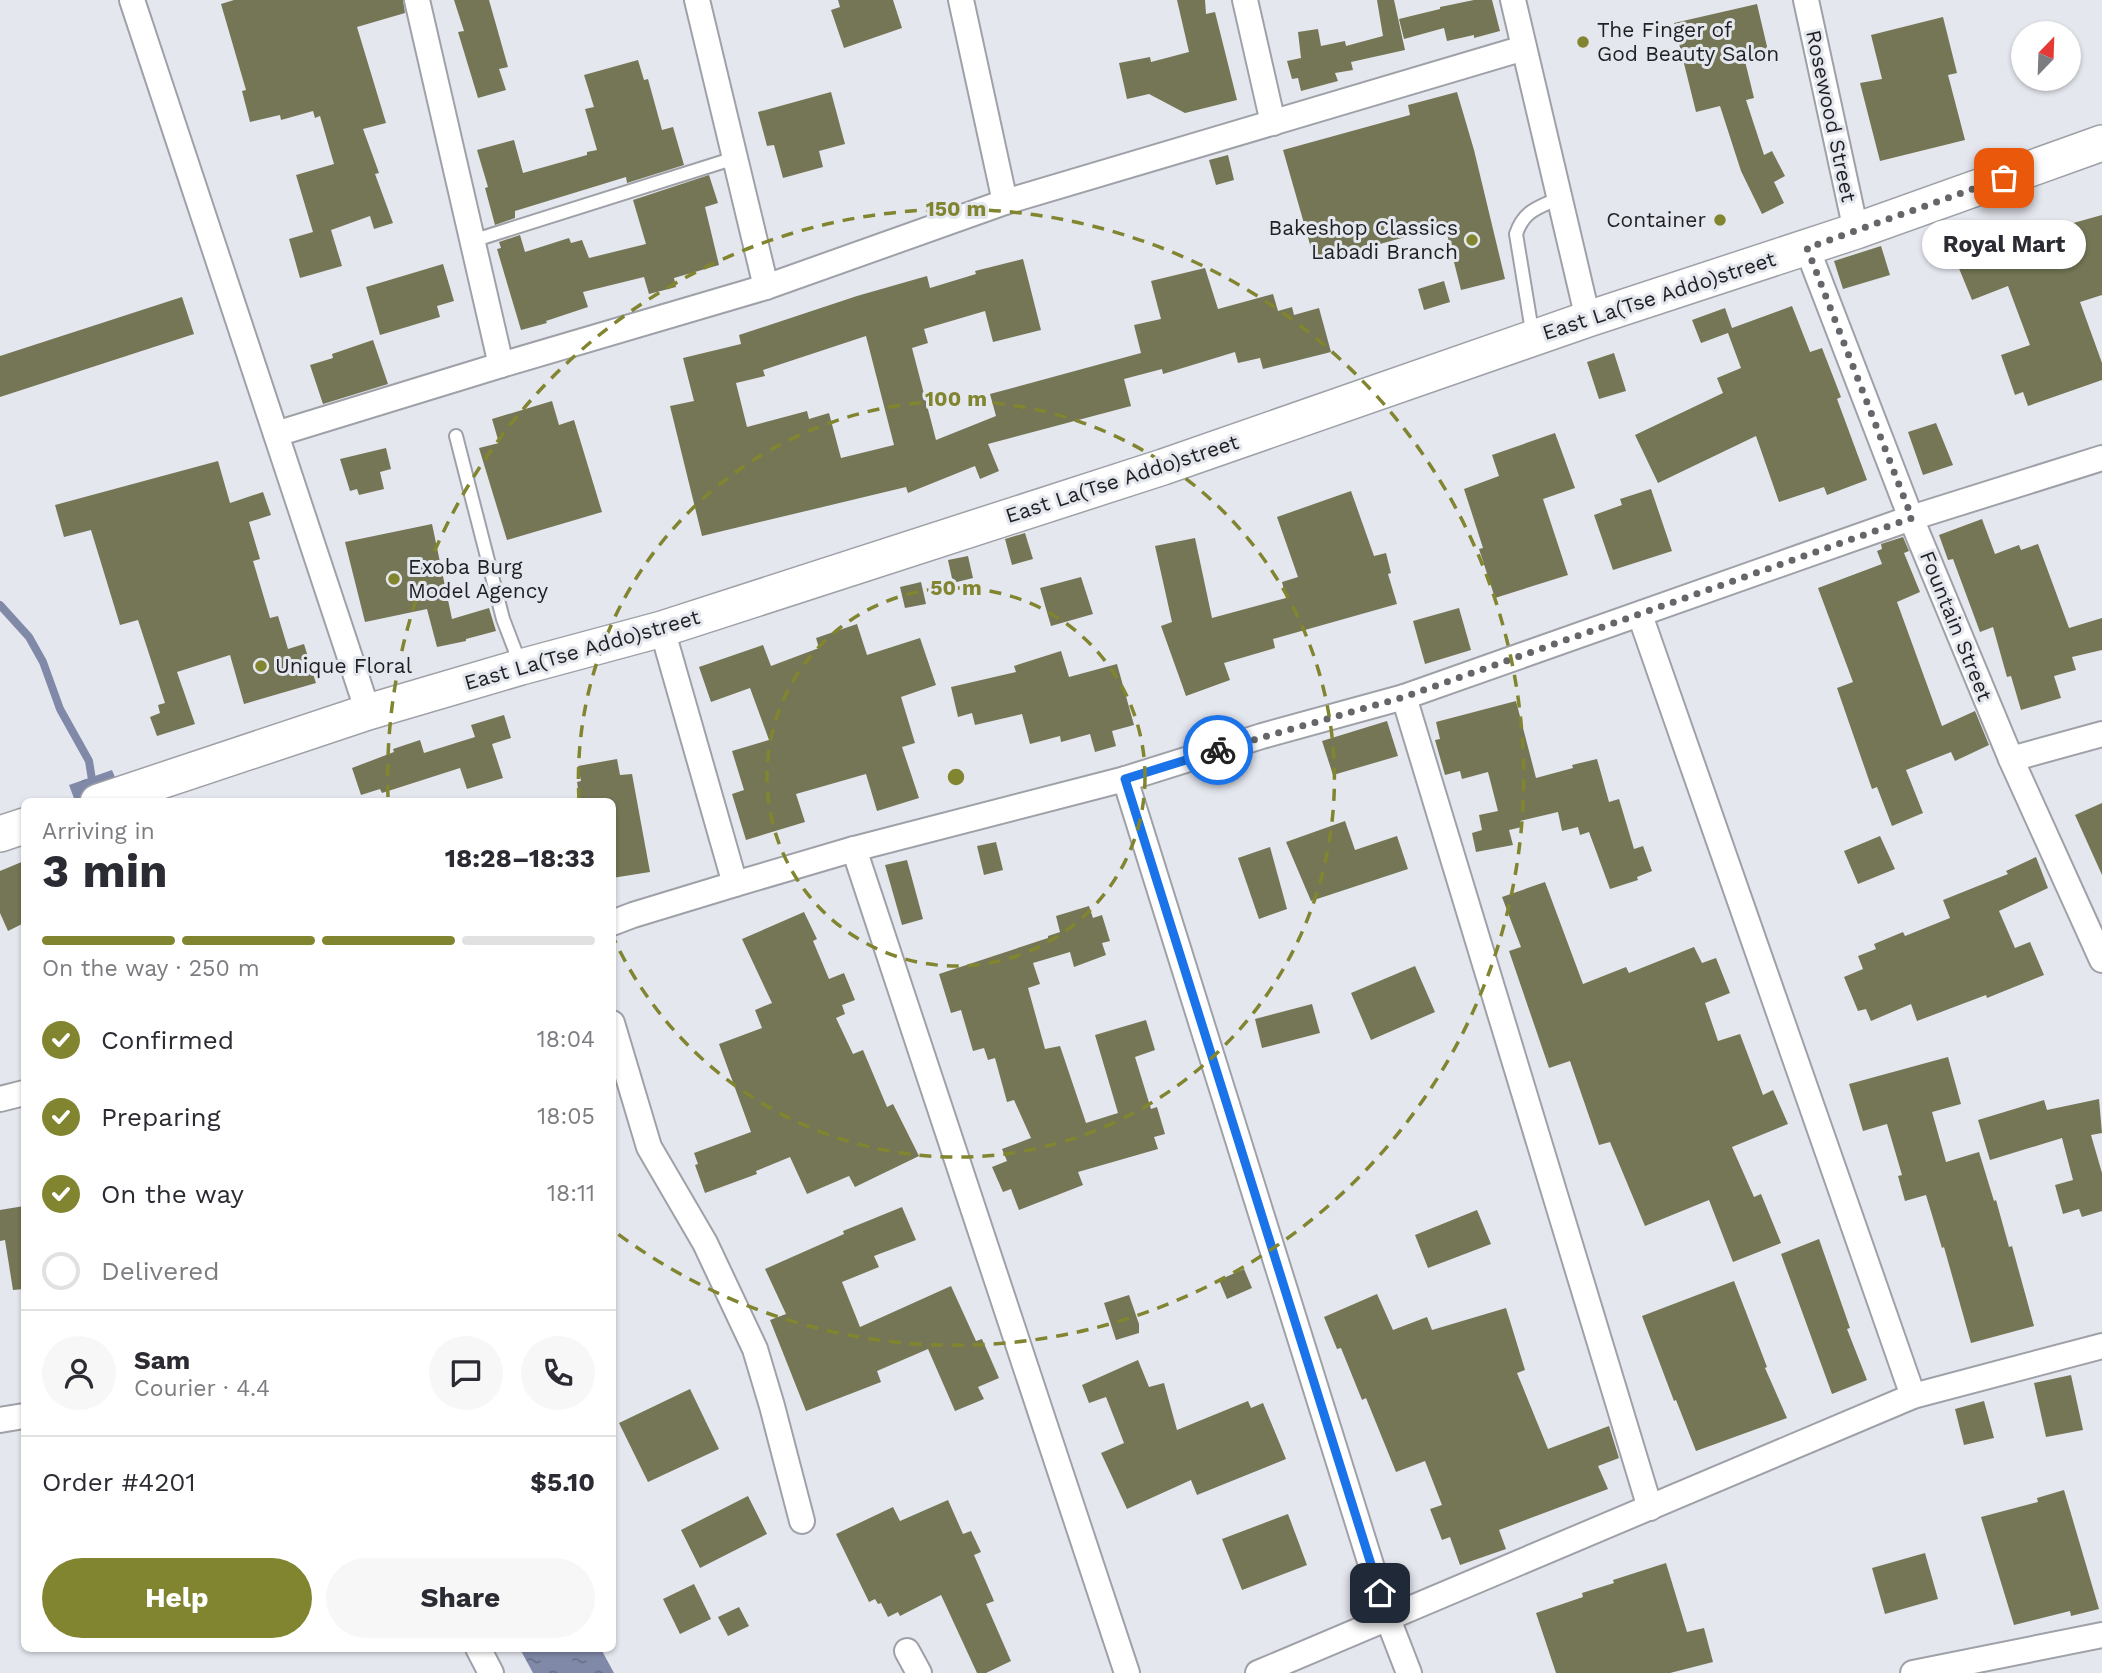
<!DOCTYPE html>
<meta charset="utf-8">
<style>
body{margin:0;font-family:"Work Sans",sans-serif;background:#f7f7f7;color:#2b2b33;height:100vh;display:flex;flex-direction:column;font-size:26px;white-space:nowrap}
*{box-sizing:border-box;margin:0}
p{font-size:23px;color:#7c7c81}
.icon{flex:none;width:38px;height:38px;fill:none;stroke:currentColor;stroke-width:2;stroke-linecap:round;stroke-linejoin:round}
.map{position:relative;flex:1;overflow:hidden}
.side{position:absolute;left:21px;top:798px;width:595px;height:854px;display:flex;flex-direction:column;background:#fff;border-radius:10px;box-shadow:0 2px 5px #0004}
.side>*{flex:none}
.needle{width:46px;rotate:23deg}
.fabs{position:absolute;left:2011px;top:21px;display:grid;gap:14px}
.fabs a{display:grid;place-items:center;width:70px;height:70px;border-radius:50%;background:#fff;box-shadow:0 2px 5px #0004;font-size:35px}
.pin{position:absolute;display:grid;place-items:center;width:60px;height:60px;color:#fff;margin:-30px;border-radius:14px;box-shadow:0 4px 10px #0006}
.courier{position:absolute;display:grid;place-items:center;width:70px;height:70px;margin:-35px;border:5px solid #1a73e8;border-radius:50%;background:#fff;color:#222;box-shadow:0 2px 9px #0007}
.bubble{position:absolute;height:49px;border-radius:24px;background:#fff;box-shadow:0 2px 5px #0004;font-size:23px;font-weight:700;line-height:49px;text-align:center}
.headline em{font-style:normal;font-weight:700}
.headline div{display:flex;flex-direction:column-reverse}
.headline{display:flex;align-items:center;justify-content:space-between;height:119px;padding:0 21px}
h1{font-size:46px;font-weight:700;line-height:52px}
.bar{display:grid;grid-template-columns:repeat(4,1fr);gap:10px 7px;align-content:center;height:84px;padding:0 21px}
.bar i{height:9px;border-radius:5px;background:#e1e1e2}
.bar .active{background:#81852f}
.bar p{grid-column:span 4}
.line{display:flex;align-items:center;gap:18px;padding:0 21px;border-top:2px solid #e1e1e2}
.line div{flex:1}
.round{display:grid;place-items:center;flex:none;width:74px;height:74px;border-radius:37px;background:#f7f7f7}
ol{padding:0 21px;list-style:none}
li{display:flex;align-items:center;gap:21px;height:77px}
li p{margin-inline-start:auto}
li .icon{padding:7px;border-radius:50%;background:#81852f;color:#fff;stroke-width:4}
li:last-child{color:#7c7c81}
li i{width:38px;height:38px;border:4px solid #e1e1e2;border-radius:50%}
.action{display:flex;gap:14px;margin-top:auto;padding:14px 21px}
.action a{flex:1;height:80px;border-radius:42px;background:#81852f;color:#fff;font-size:28px;font-weight:700;line-height:80px;text-align:center}
.action a+a{background:#f7f7f7;color:#2b2b33}
.map>svg:first-child{display:block}
</style>
<div class="map">
<svg width="2102" height="1673" viewBox="0 0 2102 1673">
<defs>
<pattern id="water-ripples" width="26" height="14" patternUnits="userSpaceOnUse" patternTransform="scale(1.75)"><rect width="26" height="14" fill="#8189a9"/><path d="M2 4q2-2 4 0t4 0M15 11q2-2 4 0t4 0" fill="none" stroke="#697089"/></pattern>
</defs>
<rect width="100%" height="100%" fill="#e5e7ef"/>
<!-- water -->
<g fill="url(#water-ripples)">
<polygon points="112,770 125,801 75,801 69,785"/>
<polygon points="520,1649 601,1649 614,1673 533,1673"/>
</g>
<g fill="none" stroke-linecap="round" stroke-linejoin="round">
<!-- stream -->
<polyline stroke="#8189a9" stroke-width="8" points="0,605 29,637 43,662 60,709 89,761 93,786"/>
</g>
<!-- building -->
<g fill="#747655" fill-rule="evenodd">
<polygon points="234,0 403,0 405,13 357,27 386,123 363,129 379,173 375,174 393,223 374,229 370,216 331,230 342,266 300,278 289,239 313,232 296,175 334,164 320,116 315,118 313,111 281,120 280,115 250,122 242,91 246,90 221,4"/>
<polygon points="454,0 489,0 508,67 499,69 506,90 478,98 458,32 464,31"/>
<polygon points="838,0 893,0 902,28 844,48 831,10 840,7"/>
<polygon points="1177,0 1205,0 1206,14 1215,12 1237,100 1185,113 1149,94 1127,99 1119,63 1150,57 1151,62 1189,52"/>
<polygon points="1377,0 1394,0 1405,50 1351,62 1353,70 1335,73 1338,81 1301,91 1298,78 1292,79 1287,61 1301,58 1298,32 1318,29 1321,46 1345,41 1346,46 1383,36"/>
<polygon points="1474,0 1492,0 1500,31 1474,38 1474,35 1447,41 1444,28 1404,39 1399,19 1440,9 1440,7"/>
<polygon points="1757,4 1769,55 1745,61 1754,98 1746,100 1764,155 1772,151 1785,176 1774,182 1784,203 1762,214 1741,171 1720,106 1696,112 1674,23"/>
<polygon points="1943,17 1957,73 1948,75 1965,140 1880,161 1860,83 1882,79 1871,35"/>
<polygon points="638,60 644,80 648,79 662,130 673,127 684,165 627,183 626,177 515,211 515,218 495,225 485,188 488,187 477,150 514,140 523,173 587,155 587,152 597,150 585,109 594,107 584,75"/>
<polygon points="831,92 845,144 819,151 823,167 783,178 774,145 767,146 758,112"/>
<polygon points="1457,92 1474,150 1505,279 1461,290 1445,226 1315,262 1283,150 1410,115 1408,105"/>
<polygon points="1228,155 1234,180 1216,185 1209,160"/>
<polygon points="709,175 718,203 705,207 719,265 674,278 676,287 649,294 644,277 583,292 588,307 546,321 547,323 521,330 497,249 501,248 499,242 520,235 525,252 569,238 571,243 582,240 589,258 646,244 633,200"/>
<polygon points="2102,215 2102,295 2080,302 2102,363 2102,380 2028,406 2023,392 2015,395 2001,355 2030,345 2008,286 1972,300 1958,266 2066,225"/>
<polygon points="1881,246 1890,275 1843,289 1834,261"/>
<path d="M1023 259 1041 330 993 342 985 311 924 329 928 343 912 348 936 440 996 416 990 394 1141 353 1134 325 1161 319 1151 281 1205 268 1218 309 1273 294 1278 311 1292 307 1294 315 1319 308 1331 352 1263 369 1260 358 1238 363 1235 352 1163 374 1162 369 1124 379 1131 406 988 444 999 471 980 479 975 466 908 493 906 487 702 536 670 406 694 401 683 358 741 344 739 335 857 296 927 276 930 288 976 274 975 271ZM866 336 894 445 841 458 829 413 809 419 807 411 747 427 736 383 765 376 763 370Z"/>
<polygon points="443,264 454,301 437,306 440,317 380,335 366,287"/>
<polygon points="1444,281 1450,302 1424,310 1418,289"/>
<polygon points="182,297 194,334 0,397 0,356"/>
<polygon points="1792,306 1810,352 1822,348 1841,397 1837,399 1867,480 1827,495 1824,487 1779,502 1756,436 1658,483 1635,435 1723,393 1717,378 1741,368 1728,333 1701,343 1692,320 1725,308 1732,328"/>
<polygon points="373,340 388,384 323,404 310,365 333,358 332,354"/>
<polygon points="1614,353 1626,391 1599,399 1587,362"/>
<polygon points="552,401 559,425 574,420 602,512 507,540 479,448 499,443 492,419"/>
<polygon points="1936,423 1953,465 1923,475 1908,432"/>
<polygon points="1555,433 1575,488 1543,499 1568,575 1495,598 1479,549 1483,548 1464,489 1499,476 1492,455"/>
<polygon points="386,448 391,469 380,472 384,489 359,495 357,489 350,491 340,459"/>
<polygon points="218,461 230,503 263,492 271,515 249,522 260,559 253,561 270,618 278,616 288,649 304,644 316,683 244,704 230,655 177,672 195,724 157,736 150,717 160,713 158,705 165,703 138,620 120,625 91,530 64,537 55,505"/>
<polygon points="1651,489 1672,551 1613,570 1594,515 1622,505 1620,499"/>
<polygon points="1351,491 1374,556 1386,553 1391,573 1388,574 1397,604 1273,639 1275,648 1224,663 1230,680 1186,696 1161,626 1172,622 1155,546 1195,538 1212,618 1286,598 1282,582 1298,577 1277,517"/>
<polygon points="1982,519 1995,554 2019,545 2021,550 2038,544 2069,628 2102,618 2102,650 2072,657 2076,670 2054,676 2061,698 2021,710 2011,676 2007,677 1993,627 1980,632 1953,559 1948,560 1939,535"/>
<polygon points="432,524 452,619 489,608 496,631 466,639 466,641 437,647 427,609 365,622 345,542"/>
<polygon points="1025,533 1033,559 1012,565 1005,539"/>
<polygon points="1903,537 1909,551 1904,553 1920,592 1897,602 1942,726 1975,711 1989,745 1955,761 1951,752 1906,770 1923,813 1892,826 1877,787 1872,789 1837,688 1853,682 1818,588 1882,564 1877,551 1882,549 1881,544"/>
<polygon points="968,556 973,578 953,583 948,560"/>
<polygon points="1081,577 1093,614 1051,626 1040,588"/>
<polygon points="921,582 926,604 905,608 900,587"/>
<polygon points="1459,608 1471,650 1425,664 1413,621"/>
<polygon points="857,624 867,655 920,638 936,685 901,697 915,743 902,747 919,798 877,811 866,774 796,794 805,822 746,840 732,794 744,790 732,751 769,740 750,688 711,702 699,667 763,645 771,666 819,648 816,638"/>
<polygon points="1061,651 1069,677 1117,664 1134,725 1112,731 1116,746 1095,752 1090,734 1061,742 1060,736 1030,744 1022,714 975,725 972,713 958,717 951,687 1016,672 1014,666"/>
<polygon points="1516,701 1536,778 1573,768 1572,765 1597,759 1609,802 1619,799 1634,849 1643,846 1652,871 1637,877 1638,880 1610,889 1589,832 1580,835 1578,827 1562,831 1558,812 1520,821 1522,827 1509,830 1513,845 1476,852 1472,833 1482,830 1479,815 1498,811 1488,772 1462,779 1460,771 1445,775 1435,740 1440,739 1436,722"/>
<polygon points="504,715 511,738 492,744 503,778 467,789 460,768 382,793 380,789 361,795 352,768 394,752 393,749 420,740 424,753 475,737 471,725"/>
<polygon points="1387,721 1398,756 1333,775 1322,741"/>
<polygon points="617,759 620,775 632,774 650,872 612,878 612,802 580,802 577,782 581,781 578,766"/>
<polygon points="2102,803 2102,875 2075,815"/>
<polygon points="1345,821 1355,850 1397,836 1408,869 1311,901 1286,842"/>
<polygon points="1880,836 1895,869 1858,884 1844,851"/>
<polygon points="996,842 1003,870 984,875 977,846"/>
<polygon points="1270,847 1287,909 1259,919 1238,858"/>
<polygon points="2036,857 2048,888 1999,911 2015,948 2030,942 2044,975 1987,998 1986,995 1917,1021 1911,1004 1871,1021 1866,1009 1858,1011 1844,977 1863,969 1858,956 1876,949 1874,944 1903,932 1905,936 1950,918 1943,900 2008,874 2006,871"/>
<polygon points="907,860 923,919 902,925 885,865"/>
<polygon points="24,861 24,923 8,931 0,913 0,871"/>
<polygon points="1545,882 1583,984 1626,967 1629,973 1694,947 1702,963 1716,958 1730,993 1705,1003 1718,1041 1740,1034 1763,1095 1773,1090 1788,1124 1732,1147 1754,1197 1761,1194 1781,1243 1733,1262 1709,1200 1645,1226 1610,1142 1599,1145 1570,1061 1549,1068 1509,951 1521,947 1502,897"/>
<polygon points="1089,906 1093,918 1102,915 1110,941 1102,943 1106,955 1074,967 1070,952 1033,963 1040,984 1028,988 1045,1049 1060,1046 1086,1123 1118,1113 1095,1035 1146,1020 1155,1050 1135,1057 1151,1109 1157,1107 1165,1134 1154,1137 1158,1149 1078,1172 1083,1185 1019,1210 1011,1189 1003,1192 992,1167 1007,1161 1002,1149 1031,1138 1014,1100 1007,1102 995,1058 988,1060 984,1048 973,1051 961,1010 951,1013 939,974 1048,938 1048,936 1060,932 1056,916"/>
<polygon points="804,912 817,939 813,941 829,979 844,973 855,1000 842,1005 845,1014 836,1018 853,1054 863,1050 887,1107 893,1104 919,1156 855,1187 849,1176 807,1194 790,1157 756,1171 757,1174 705,1193 695,1165 698,1164 694,1153 751,1132 719,1044 762,1028 755,1010 772,1003 742,939"/>
<polygon points="1415,966 1435,1012 1371,1040 1351,993"/>
<polygon points="1312,1004 1320,1033 1262,1048 1255,1019"/>
<polygon points="1948,1057 1961,1104 1932,1112 1946,1162 1979,1152 1994,1201 1996,1200 2009,1247 2012,1246 2034,1326 1971,1343 1944,1247 1942,1248 1926,1195 1905,1201 1898,1176 1902,1175 1887,1124 1863,1131 1849,1084"/>
<polygon points="2099,1099 2102,1133 2091,1135 2102,1173 2102,1211 2082,1217 2079,1209 2063,1214 2055,1185 2073,1180 2062,1138 1990,1160 1978,1120 2044,1100 2047,1110"/>
<polygon points="24,1206 24,1289 13,1290 5,1240 0,1241 0,1210"/>
<polygon points="902,1207 916,1240 874,1256 879,1267 842,1282 860,1327 951,1286 976,1341 982,1339 999,1378 978,1387 984,1399 955,1411 928,1349 877,1371 881,1382 806,1411 770,1320 786,1314 765,1269 844,1234 843,1231"/>
<polygon points="1477,1210 1491,1244 1428,1268 1415,1235"/>
<polygon points="1819,1239 1850,1328 1847,1329 1867,1380 1832,1394 1781,1254"/>
<polygon points="1244,1269 1252,1288 1227,1299 1219,1280"/>
<polygon points="1734,1281 1767,1367 1765,1368 1787,1418 1696,1451 1676,1400 1674,1401 1642,1316"/>
<polygon points="1377,1294 1393,1330 1427,1317 1432,1330 1506,1308 1525,1370 1517,1373 1548,1449 1609,1426 1619,1458 1598,1466 1608,1489 1499,1530 1506,1549 1460,1565 1450,1537 1442,1540 1430,1509 1442,1505 1425,1461 1396,1472 1366,1398 1362,1400 1341,1348 1337,1349 1324,1317"/>
<polygon points="1129,1295 1139,1324 1139,1333 1116,1340 1104,1303"/>
<polygon points="1138,1360 1149,1387 1164,1383 1177,1430 1248,1401 1251,1408 1263,1403 1286,1459 1197,1495 1191,1480 1127,1509 1101,1453 1124,1443 1106,1397 1089,1403 1082,1385"/>
<polygon points="2071,1375 2083,1430 2046,1437 2034,1383"/>
<polygon points="690,1389 719,1449 648,1482 619,1423"/>
<polygon points="1984,1401 1994,1438 1964,1445 1955,1409"/>
<polygon points="2064,1490 2099,1609 2071,1616 2070,1611 2014,1625 1981,1517 2038,1502 2037,1498"/>
<polygon points="748,1496 767,1534 700,1568 681,1530"/>
<polygon points="948,1500 963,1534 971,1531 981,1552 974,1555 994,1601 986,1604 1011,1661 986,1673 977,1673 941,1595 900,1616 898,1612 888,1617 881,1603 878,1604 875,1599 869,1602 836,1534 893,1507 900,1521"/>
<polygon points="1288,1514 1307,1565 1242,1590 1222,1539"/>
<polygon points="1925,1553 1938,1599 1885,1614 1872,1568"/>
<polygon points="1666,1563 1687,1632 1704,1628 1713,1662 1670,1673 1556,1673 1536,1613 1583,1597 1582,1593 1614,1583 1613,1580"/>
<polygon points="694,1584 711,1619 680,1634 663,1599"/>
<polygon points="739,1607 749,1626 728,1636 718,1617"/>
</g>
<g fill="none" stroke-linecap="round" stroke-linejoin="round">
<defs>
<g id="lane">
<polyline points="472,241 735,158"/>
<path d="M1533 337 1516 234C1524 210 1538 208 1559 198"/>
<polyline points="456,436 503,619 521,666"/>
</g>
<g id="street">
<polyline points="132,0 368,712"/>
<polyline points="417,0 501,365"/>
<polyline points="697,0 766,287"/>
<polyline points="961,0 1005,202"/>
<polyline points="1245,0 1273,123"/>
<polyline points="1513,0 1588,319"/>
<polyline points="1806,0 1856,231"/>
<polyline points="1807,248 1911,518 2011,759 2102,960"/>
<polyline points="276,434 501,365 766,287 1005,202 1524,48"/>
<polyline points="1640,615 1913,1396"/>
<polyline points="662,629 735,884 854,849 1125,779 1262,736 1404,697 1911,518 2102,458"/>
<polyline points="1404,697 1650,1508"/>
<polyline points="2011,759 2102,734"/>
<polyline points="1125,779 1388,1619 1409,1673"/>
<polyline points="854,849 1127,1673"/>
<polyline points="612,923 633,915 735,884"/>
<polyline points="612,1023 649,1147 705,1243 755,1349 772,1406 802,1521"/>
<polyline points="0,1099 24,1093"/>
<polyline points="0,1420 24,1416"/>
<polyline points="478,1648 491,1673"/>
<polyline points="907,1651 919,1673"/>
<polyline points="1258,1673 1913,1396 2102,1346"/>
<polyline points="1913,1673 2102,1635"/>
</g>
<g id="secondary">
<polyline points="98,802 368,712 521,667 662,629 1163,467 1588,319 1856,231 2102,143"/>
<polyline points="0,834 24,826"/>
</g>
</defs>
<!-- lane casing -->
<use href="#lane" stroke="#9fa1a8" stroke-width="16"/>
<!-- street casing -->
<use href="#street" stroke="#9fa1a8" stroke-width="28"/>
<!-- secondary casing -->
<use href="#secondary" stroke="#9fa1a8" stroke-width="38"/>
<!-- lane -->
<use href="#lane" stroke="#fff" stroke-width="12"/>
<!-- street -->
<use href="#street" stroke="#fff" stroke-width="24"/>
<!-- secondary -->
<use href="#secondary" stroke="#fff" stroke-width="35"/>
</g>
<g fill="none" stroke-linecap="round" stroke-linejoin="round">
<!-- done -->
<polyline stroke="#64666a" stroke-width="7" stroke-dasharray="0 12.6" points="1218,750 1404,697 1912,518 1807,248 2004,178"/>
<!-- route -->
<polyline stroke="#1a73e8" stroke-width="9" points="1218,750 1125,779 1380,1593"/>
</g>
<!-- distance rings -->
<g fill="none" stroke="#81852f" stroke-width="3.5" stroke-dasharray="12 9">
<circle cx="956" cy="777" r="189"/>
<path d="M579 800A378 378 0 1 1 613 937"/>
<path d="M388 797A568 568 0 1 1 614 1231"/>
</g>
<!-- markers -->
<g fill="#81852f" stroke="#e5e7ef" stroke-width="2.5">
<circle cx="1583" cy="42" r="7"/>
<circle cx="1720" cy="220" r="7"/>
<circle cx="1472" cy="240" r="7"/>
<circle cx="394" cy="579" r="7"/>
<circle cx="261" cy="666" r="7"/>
</g>
<g text-anchor="middle" stroke-width="6" stroke-linejoin="round" paint-order="stroke">
<!-- poi labels -->
<g font-size="21" fill="#1f2023" stroke="#e5e7ef" text-anchor="start">
<text x="1597" y="37">The Finger of<tspan x="1597" dy="24">God Beauty Salon</tspan></text>
<text x="1706" y="227" text-anchor="end">Container</text>
<text x="1458" y="235" text-anchor="end">Bakeshop Classics<tspan x="1458" dy="24">Labadi Branch</tspan></text>
<text x="408" y="574">Exoba Burg<tspan x="408" dy="24">Model Agency</tspan></text>
<text x="275" y="673">Unique Floral</text>
</g>
<!-- street labels -->
<g font-size="21" fill="#1f2023" stroke="#e5e7ef">
<text transform="translate(1831 116) rotate(78)" y="7">Rosewood Street</text>
<text transform="translate(1659 296) rotate(-18)" y="7">East La(Tse Addo)street</text>
<text transform="translate(1122 479) rotate(-18)" y="7">East La(Tse Addo)street</text>
<text transform="translate(1956 626) rotate(68)" y="7">Fountain Street</text>
<text transform="translate(582 650) rotate(-16)" y="7">East La(Tse Addo)street</text>
</g>
</g>
<circle cx="956" cy="777" r="10" fill="#81852f" stroke="#e5e7ef" stroke-width="3.5"/>
<g font-size="21" text-anchor="middle" font-weight="bold" fill="#81852f" stroke="#e5e7ef" stroke-width="6" stroke-linejoin="round" paint-order="stroke">
<text x="956" y="216">150 m</text>
<text x="956" y="406">100 m</text>
<text x="956" y="595">50 m</text>
</g>
</svg>
<div class="fabs">
<a><svg class="needle" viewBox="-14 -14 28 28"><path d="M0-13l5 13h-10z" fill="#e53935"/><path d="M0 13l5-13h-10z" fill="#7c7c81"/></svg></a>
</div>
<div class="pin" style="left:2004px;top:178px;background:#ea580c"><svg class="icon" aria-label="bag" viewBox="0 0 24 24"><path d="M5 8h14l-1 12H6zM9 8a3 3 0 0 1 6 0"/></svg></div>
<div class="pin" style="left:1380px;top:1593px;background:#1f2937"><svg class="icon" aria-label="home" viewBox="0 0 24 24"><path d="M3 11l9-7 9 7M6 9v11h12V9"/></svg></div>
<div class="courier" style="left:1218px;top:750px"><svg class="icon" aria-label="bike" viewBox="0 0 24 24"><circle cx="6" cy="16" r="4"/><circle cx="18" cy="16" r="4"/><path d="M6 16l4-8h5l3 8M10 8l3 8H6M13 5h3"/></svg></div>
<div class="bubble" style="left:1922px;top:220px;width:164px">Royal Mart</div>
<section class="side">
<div class="headline"><div><h1>3 min</h1><p>Arriving in</p></div><em>18:28–18:33</em></div>
<div class="bar"><i class="active"></i><i class="active"></i><i class="active"></i><i></i><p>On the way · 250 m</p></div>
<ol>
<li><svg class="icon" aria-label="check" viewBox="0 0 24 24"><path d="M5 12l5 5 9-10"/></svg>Confirmed<p>18:04</p></li>
<li><svg class="icon" aria-label="check" viewBox="0 0 24 24"><path d="M5 12l5 5 9-10"/></svg>Preparing<p>18:05</p></li>
<li><svg class="icon" aria-label="check" viewBox="0 0 24 24"><path d="M5 12l5 5 9-10"/></svg>On the way<p>18:11</p></li>
<li><i></i>Delivered</li>
</ol>
<div class="line" style="height:126px"><a class="round"><svg class="icon" aria-label="person" viewBox="0 0 24 24"><circle cx="12" cy="8" r="4"/><path d="M4 21q1-7 8-7t8 7"/></svg></a><div><b>Sam</b><p>Courier · 4.4</p></div><a class="round"><svg class="icon" aria-label="chat" viewBox="0 0 24 24"><path d="M4 5h16v11H9l-5 4z"/></svg></a><a class="round"><svg class="icon" aria-label="phone" viewBox="0 0 24 24"><path d="M5 4h4l2 5-3 2q2 4 5 5l2-3 5 2v4C11 20 4 13 5 4z"/></svg></a></div>
<div class="line" style="height:91px"><div>Order #4201</div><b>$5.10</b></div>
<div class="action"><a>Help</a><a>Share</a></div>
</section>
</div>
